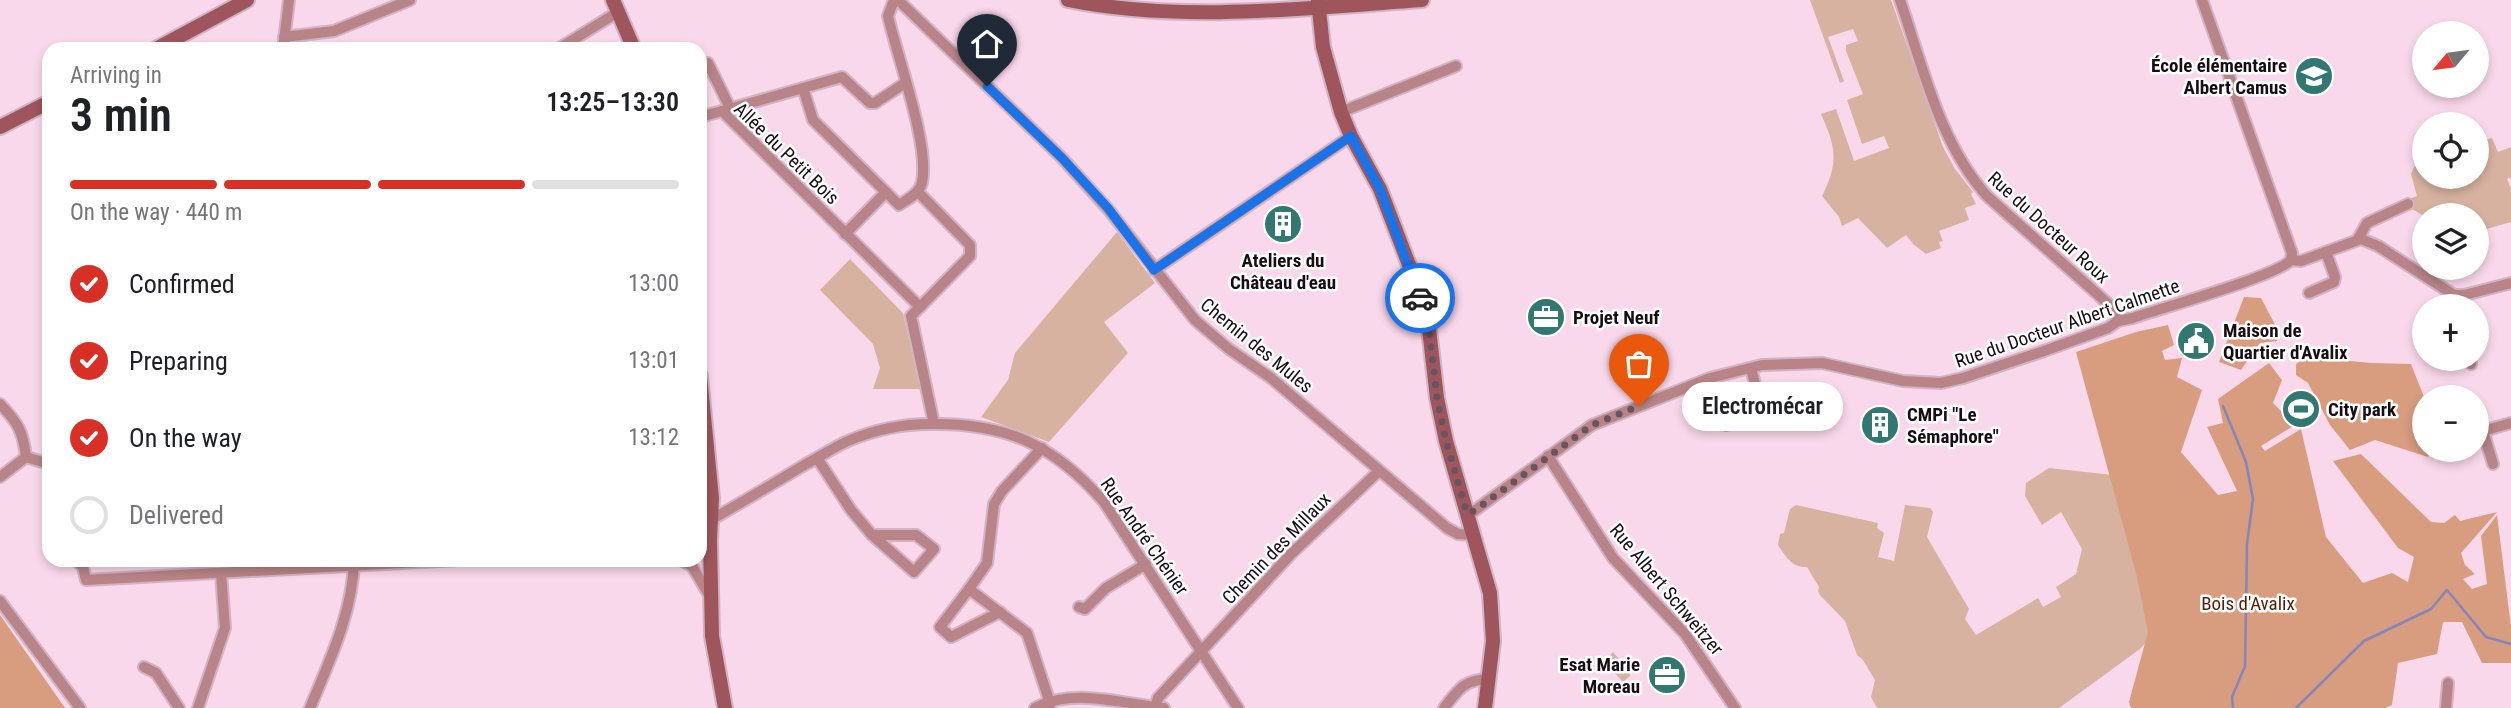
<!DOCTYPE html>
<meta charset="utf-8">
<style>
body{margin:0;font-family:"Roboto Condensed",sans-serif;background:#f6f6f6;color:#202124;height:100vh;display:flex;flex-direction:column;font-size:26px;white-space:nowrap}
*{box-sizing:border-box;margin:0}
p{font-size:23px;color:#757577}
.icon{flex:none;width:38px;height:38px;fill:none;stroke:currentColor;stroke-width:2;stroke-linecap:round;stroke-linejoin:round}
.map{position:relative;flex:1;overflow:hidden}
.drawer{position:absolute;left:42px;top:42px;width:665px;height:525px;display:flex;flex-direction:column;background:#fff;border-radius:21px;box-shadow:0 4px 10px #0003}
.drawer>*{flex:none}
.needle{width:46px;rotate:241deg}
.fabs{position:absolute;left:2412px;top:21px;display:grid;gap:14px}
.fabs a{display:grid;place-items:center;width:77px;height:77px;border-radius:50%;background:#fff;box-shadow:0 4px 10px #0003;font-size:35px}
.pin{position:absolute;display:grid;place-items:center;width:60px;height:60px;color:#fff;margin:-72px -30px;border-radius:50% 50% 50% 0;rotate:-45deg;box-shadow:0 0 7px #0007}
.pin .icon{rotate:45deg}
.courier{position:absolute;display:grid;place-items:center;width:70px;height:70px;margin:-35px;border:5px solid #1a73e8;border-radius:50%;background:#fff;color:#222;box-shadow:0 2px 9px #0007}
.bubble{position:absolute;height:49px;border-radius:24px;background:#fff;box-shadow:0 4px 10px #0003;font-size:23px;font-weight:600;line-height:49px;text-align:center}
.overview em{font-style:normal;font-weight:600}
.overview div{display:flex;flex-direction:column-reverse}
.overview{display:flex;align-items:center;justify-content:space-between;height:119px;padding:0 28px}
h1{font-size:46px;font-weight:600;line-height:52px}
.bar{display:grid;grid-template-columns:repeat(4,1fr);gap:10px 7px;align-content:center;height:84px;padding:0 28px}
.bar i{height:9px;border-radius:5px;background:#e0e0e0}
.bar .active{background:#d93025}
.bar p{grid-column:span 4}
ol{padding:0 28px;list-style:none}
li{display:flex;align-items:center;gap:21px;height:77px}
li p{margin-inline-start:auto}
li .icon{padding:7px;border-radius:50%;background:#d93025;color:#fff;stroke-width:4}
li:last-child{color:#757577}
li i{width:38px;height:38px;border:4px solid #e0e0e0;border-radius:50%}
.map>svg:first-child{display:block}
</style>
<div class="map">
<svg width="2511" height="708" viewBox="0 0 2511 708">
<rect width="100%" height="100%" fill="#fad8eb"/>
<!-- green -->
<g fill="#d7b2a1">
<path d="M1810 0H1891L1943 147 1955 169 1973 192 1971 194 1976 204 1965 208 1969 220 1939 231 1943 241 1939 242 1941 248 1926 254 1913 244 1906 235 1887 248 1858 218 1842 226 1839 217 1822 196C1839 163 1836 147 1821 114L1836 109 1854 161 1889 148 1884 136 1862 144 1847 100 1863 94 1846 51V45L1858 41 1853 29 1828 37 1844 81 1840 83Z"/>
<polygon points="2492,138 2498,152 2511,147 2511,177 2507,179 2511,189 2511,222 2476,232 2476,215 2424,216 2412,209 2409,199 2417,196 2411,174 2418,158 2424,156 2424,177 2476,177 2476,143"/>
<polygon points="1117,232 1155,283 1104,322 1128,353 1049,442 981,417 1008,380 1015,353"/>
<polygon points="850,259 903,313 920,389 873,389 880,368 873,344 820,290"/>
<polygon points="2301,391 2315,418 2300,425 2286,400"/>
<path d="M2049 468 2113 475 2155 633 2140 649 2059 708H1877L1871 697 1875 680 1863 660 1857 655 1845 621 1820 595 1818 591 1819 587 1807 567C1792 568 1786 557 1778 545L1780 534 1784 533 1790 509 1796 505 1878 523 1877 528 1884 533 1878 557 1894 561 1905 505 1930 508 1933 512 1927 537 1969 609 1965 619 1976 635 2038 598 2043 607 2061 597 2056 587 2076 574 2082 549 2061 512 2042 525 2025 496 2026 483Z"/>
<polygon points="1613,652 1630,672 1630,676 1623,682 1605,662"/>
</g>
<!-- forest -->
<g fill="#d89c7f">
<polygon points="2244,297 2261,298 2279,332 2277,341 2260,343 2241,370 2219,362"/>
<polygon points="2168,325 2174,345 2162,351 2165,360 2182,358 2177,377 2202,390 2181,452 2218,495 2237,491 2207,427 2223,423 2218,399 2269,363 2282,380 2273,403 2295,425 2261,446 2265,451 2301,429 2326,537 2363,583 2392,573 2408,582 2414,557 2398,548 2333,461 2361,454 2431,522 2444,523 2455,515 2460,521 2497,512 2461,553 2465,565 2475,574 2463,579 2472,589 2487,584 2481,536 2497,515 2511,627 2511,663 2482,663 2462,622 2443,622 2437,654 2398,663 2392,705 2385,708 2131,708 2129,702 2148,632 2137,577 2076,352 2136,332"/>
<polygon points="2307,357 2371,363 2411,364 2424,397 2424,450 2431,450 2428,457 2375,440 2350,450 2330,425 2308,383 2296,375 2296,364"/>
<polygon points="0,615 65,708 0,708"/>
</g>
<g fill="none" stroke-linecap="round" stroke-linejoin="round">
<!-- stream -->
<g stroke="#8286bc" stroke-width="2.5">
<polyline points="2223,406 2246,462 2253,499 2247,544 2245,666 2232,697 2233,708"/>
<polyline points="2296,708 2364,641 2431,609 2447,590 2486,637 2511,644"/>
</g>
<defs>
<g id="street">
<polyline points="898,0 1062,158 1108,209 1195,320 1229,349 1271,378 1447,528 1458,534 1473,535"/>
<path d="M1900 0C1923 67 1939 142 1987 196L2113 308 2118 321"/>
<polyline points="2202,0 2292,253 2291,260"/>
<polyline points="284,37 334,31 410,0"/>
<polyline points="283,49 289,0"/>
<polyline points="558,49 618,12"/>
<polyline points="708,63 730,108"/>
<path d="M803 88 813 120 899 205C908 199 920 193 922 182 930 146 897 56 888 16L894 0"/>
<polyline points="722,111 842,77 870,103 875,103 905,83"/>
<polyline points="1341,112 1456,66"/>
<polyline points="700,117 722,111 920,307 970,256 970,245 918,192"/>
<polyline points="845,234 886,192"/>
<polyline points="2358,239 2367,223 2408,204"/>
<polyline points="2291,260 2301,261 2361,239 2378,246 2454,295 2464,295 2511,283"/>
<polyline points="1154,270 1351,136"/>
<polyline points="2309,293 2334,282 2335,277 2326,252"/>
<polyline points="920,307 911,316 934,424"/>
<polyline points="2470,359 2471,364"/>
<path d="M0 404C18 423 23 431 26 457"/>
<polyline points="1763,416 1811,405"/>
<polyline points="1726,425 1763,416 1751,368"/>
<polyline points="1042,448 1002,491 994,504 987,563 969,589 1027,633 1049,700 1050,708"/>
<polyline points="1548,456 1613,558 1685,634 1735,708"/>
<polyline points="817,458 851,510 872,535 914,572 934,549 916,535 872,535"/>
<polyline points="2493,464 2483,431 2511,423"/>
<polyline points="0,477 26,457 49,464"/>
<path d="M1467 513 1474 511 1592 425 1710 378 1762 365 1822 363 1903 381 1941 383 1963 378 2044 351 2108 328 2118 321 2133 318C2161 308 2277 276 2291 260"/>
<path d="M700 526C736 506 771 485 806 464 820 457 834 447 848 441 876 429 902 424 931 424 1007 423 1054 445 1104 502L1238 708"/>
<polyline points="75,560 83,567 86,580 458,560"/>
<polyline points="681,560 692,566 709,595"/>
<polyline points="969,589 940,627 951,637 1000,612"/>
<polyline points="0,601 80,708"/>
<polyline points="1079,607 1085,609 1106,588 1146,564"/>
<polyline points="144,667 156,673 179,708"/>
<polyline points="1155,707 1158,698 1291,554 1379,471"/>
<polyline points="198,708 225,628 221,573"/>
<path d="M310 708C329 662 353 612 354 561"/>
<path d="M1035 708C1073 687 1122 704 1164 708"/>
<path d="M1444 708C1459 689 1463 680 1489 679"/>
<polyline points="2446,708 2448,683"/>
</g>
<g id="secondary">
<polyline points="613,0 634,49"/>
<path d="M1068 0C1179 23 1309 8 1422 0"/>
<polyline points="1318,0 1323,47 1341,112 1351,136 1380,189 1416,283 1429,329 1437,398 1446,441 1490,593 1493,641 1485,708"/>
<polyline points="156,49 247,0"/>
<polyline points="0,127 49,102"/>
<polyline points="700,376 712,498 710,540 712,636 725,708"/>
</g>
</defs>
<!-- street casing -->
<use href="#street" stroke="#d1b3c4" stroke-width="14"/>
<!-- secondary casing -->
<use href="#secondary" stroke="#d1b3c4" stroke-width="18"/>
<!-- street -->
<use href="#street" stroke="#b88487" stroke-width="10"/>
<!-- secondary -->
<use href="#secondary" stroke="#9f555c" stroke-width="14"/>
</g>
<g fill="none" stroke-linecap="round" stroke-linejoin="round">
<!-- done -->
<polyline stroke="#67545f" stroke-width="7" stroke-dasharray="0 12.6" points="1420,298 1429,329 1437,398 1446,441 1467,513 1474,511 1592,425 1639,406"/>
<!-- route -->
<polyline stroke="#1a73e8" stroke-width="9" points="987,86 1062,158 1108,208 1154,270 1351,136 1380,189 1420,298"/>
</g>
<!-- icons -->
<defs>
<symbol id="school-disc" viewBox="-11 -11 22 22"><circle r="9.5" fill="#307871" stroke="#fff"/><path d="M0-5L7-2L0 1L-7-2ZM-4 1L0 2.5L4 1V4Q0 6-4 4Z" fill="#fff"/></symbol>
<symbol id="building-disc" viewBox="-11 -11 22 22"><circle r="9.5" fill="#307871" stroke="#fff"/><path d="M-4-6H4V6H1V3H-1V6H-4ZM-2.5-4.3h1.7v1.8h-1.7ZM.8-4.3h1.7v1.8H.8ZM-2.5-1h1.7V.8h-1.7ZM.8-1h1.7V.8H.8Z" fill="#fff"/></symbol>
<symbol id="office-disc" viewBox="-11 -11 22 22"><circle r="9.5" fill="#307871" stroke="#fff"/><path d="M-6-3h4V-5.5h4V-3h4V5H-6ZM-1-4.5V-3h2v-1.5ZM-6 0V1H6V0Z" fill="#fff"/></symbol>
<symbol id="civic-disc" viewBox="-11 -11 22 22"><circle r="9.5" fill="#307871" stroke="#fff"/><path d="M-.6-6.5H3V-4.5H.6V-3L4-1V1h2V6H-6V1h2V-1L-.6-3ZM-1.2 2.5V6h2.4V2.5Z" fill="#fff"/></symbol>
<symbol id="stadium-disc" viewBox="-11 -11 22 22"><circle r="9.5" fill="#307871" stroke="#fff"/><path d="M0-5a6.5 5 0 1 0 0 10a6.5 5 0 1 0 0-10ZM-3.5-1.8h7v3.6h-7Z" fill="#fff"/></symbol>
</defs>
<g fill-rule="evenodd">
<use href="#school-disc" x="2292" y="54" width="44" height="44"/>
<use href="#building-disc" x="1261" y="202" width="44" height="44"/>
<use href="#office-disc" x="1524" y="295" width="44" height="44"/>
<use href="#civic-disc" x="2174" y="319" width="44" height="44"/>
<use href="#stadium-disc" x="2279" y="387" width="44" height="44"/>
<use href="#building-disc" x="1858" y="403" width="44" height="44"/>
<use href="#office-disc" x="1645" y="653" width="44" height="44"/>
</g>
<g text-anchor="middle" stroke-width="5" stroke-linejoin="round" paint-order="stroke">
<!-- poi labels -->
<g font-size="19" font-weight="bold" fill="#180d14" stroke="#fff" text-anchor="start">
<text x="2287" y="72" text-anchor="end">École élémentaire<tspan x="2287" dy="22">Albert Camus</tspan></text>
<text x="1283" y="267" text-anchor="middle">Ateliers du<tspan x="1283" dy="22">Château d'eau</tspan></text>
<text x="1573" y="324">Projet Neuf</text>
<text x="2223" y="337">Maison de<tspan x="2223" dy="22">Quartier d'Avalix</tspan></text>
<text x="2328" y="416">City park</text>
<text x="1907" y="421">CMPi "Le<tspan x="1907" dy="22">Sémaphore"</tspan></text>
<text x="1640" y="671" text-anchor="end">Esat Marie<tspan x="1640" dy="22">Moreau</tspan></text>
</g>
<!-- street labels -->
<g font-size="19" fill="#180d14" stroke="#fff">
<text transform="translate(787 153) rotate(44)" y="7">Allée du Petit Bois</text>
<text transform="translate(2049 227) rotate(42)" y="7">Rue du Docteur Roux</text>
<text transform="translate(2067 323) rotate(-19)" y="7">Rue du Docteur Albert Calmette</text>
<text transform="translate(1257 345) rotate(39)" y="7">Chemin des Mules</text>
<text transform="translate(1145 536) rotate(55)" y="7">Rue André Chénier</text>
<text transform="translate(1276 548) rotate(-46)" y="7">Chemin des Millaux</text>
<text transform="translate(1667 589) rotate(50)" y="7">Rue Albert Schweitzer</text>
</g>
<!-- park labels -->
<g font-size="19" fill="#531d00" stroke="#fff">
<text x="2248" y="610">Bois d'Avalix</text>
</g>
</g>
</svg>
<div class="fabs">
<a><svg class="needle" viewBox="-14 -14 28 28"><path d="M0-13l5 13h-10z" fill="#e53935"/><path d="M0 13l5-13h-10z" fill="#757577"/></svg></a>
<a><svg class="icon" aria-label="locate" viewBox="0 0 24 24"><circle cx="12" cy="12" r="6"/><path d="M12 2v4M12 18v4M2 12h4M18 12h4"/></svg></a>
<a><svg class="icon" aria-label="layers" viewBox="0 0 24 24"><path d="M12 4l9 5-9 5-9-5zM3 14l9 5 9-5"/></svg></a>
<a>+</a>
<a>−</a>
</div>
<div class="pin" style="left:1639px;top:406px;background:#ea580c"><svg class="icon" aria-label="bag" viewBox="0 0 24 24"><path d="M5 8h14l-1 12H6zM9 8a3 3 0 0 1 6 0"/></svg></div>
<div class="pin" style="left:987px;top:86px;background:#1f2937"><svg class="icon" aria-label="home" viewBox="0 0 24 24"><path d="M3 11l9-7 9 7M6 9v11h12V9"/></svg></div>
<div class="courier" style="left:1420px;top:298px"><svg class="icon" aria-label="car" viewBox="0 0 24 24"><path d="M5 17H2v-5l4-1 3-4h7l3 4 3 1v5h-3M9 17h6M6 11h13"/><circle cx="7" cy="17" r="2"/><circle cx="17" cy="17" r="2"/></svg></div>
<div class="bubble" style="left:1682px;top:382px;width:161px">Electromécar</div>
<section class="drawer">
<div class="overview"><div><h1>3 min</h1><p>Arriving in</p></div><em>13:25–13:30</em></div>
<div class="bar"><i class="active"></i><i class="active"></i><i class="active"></i><i></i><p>On the way · 440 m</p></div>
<ol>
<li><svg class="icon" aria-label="check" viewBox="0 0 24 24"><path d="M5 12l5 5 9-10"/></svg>Confirmed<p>13:00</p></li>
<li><svg class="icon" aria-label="check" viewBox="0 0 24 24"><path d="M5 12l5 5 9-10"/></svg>Preparing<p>13:01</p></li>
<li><svg class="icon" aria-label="check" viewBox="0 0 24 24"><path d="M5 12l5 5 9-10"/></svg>On the way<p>13:12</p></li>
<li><i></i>Delivered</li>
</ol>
</section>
</div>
